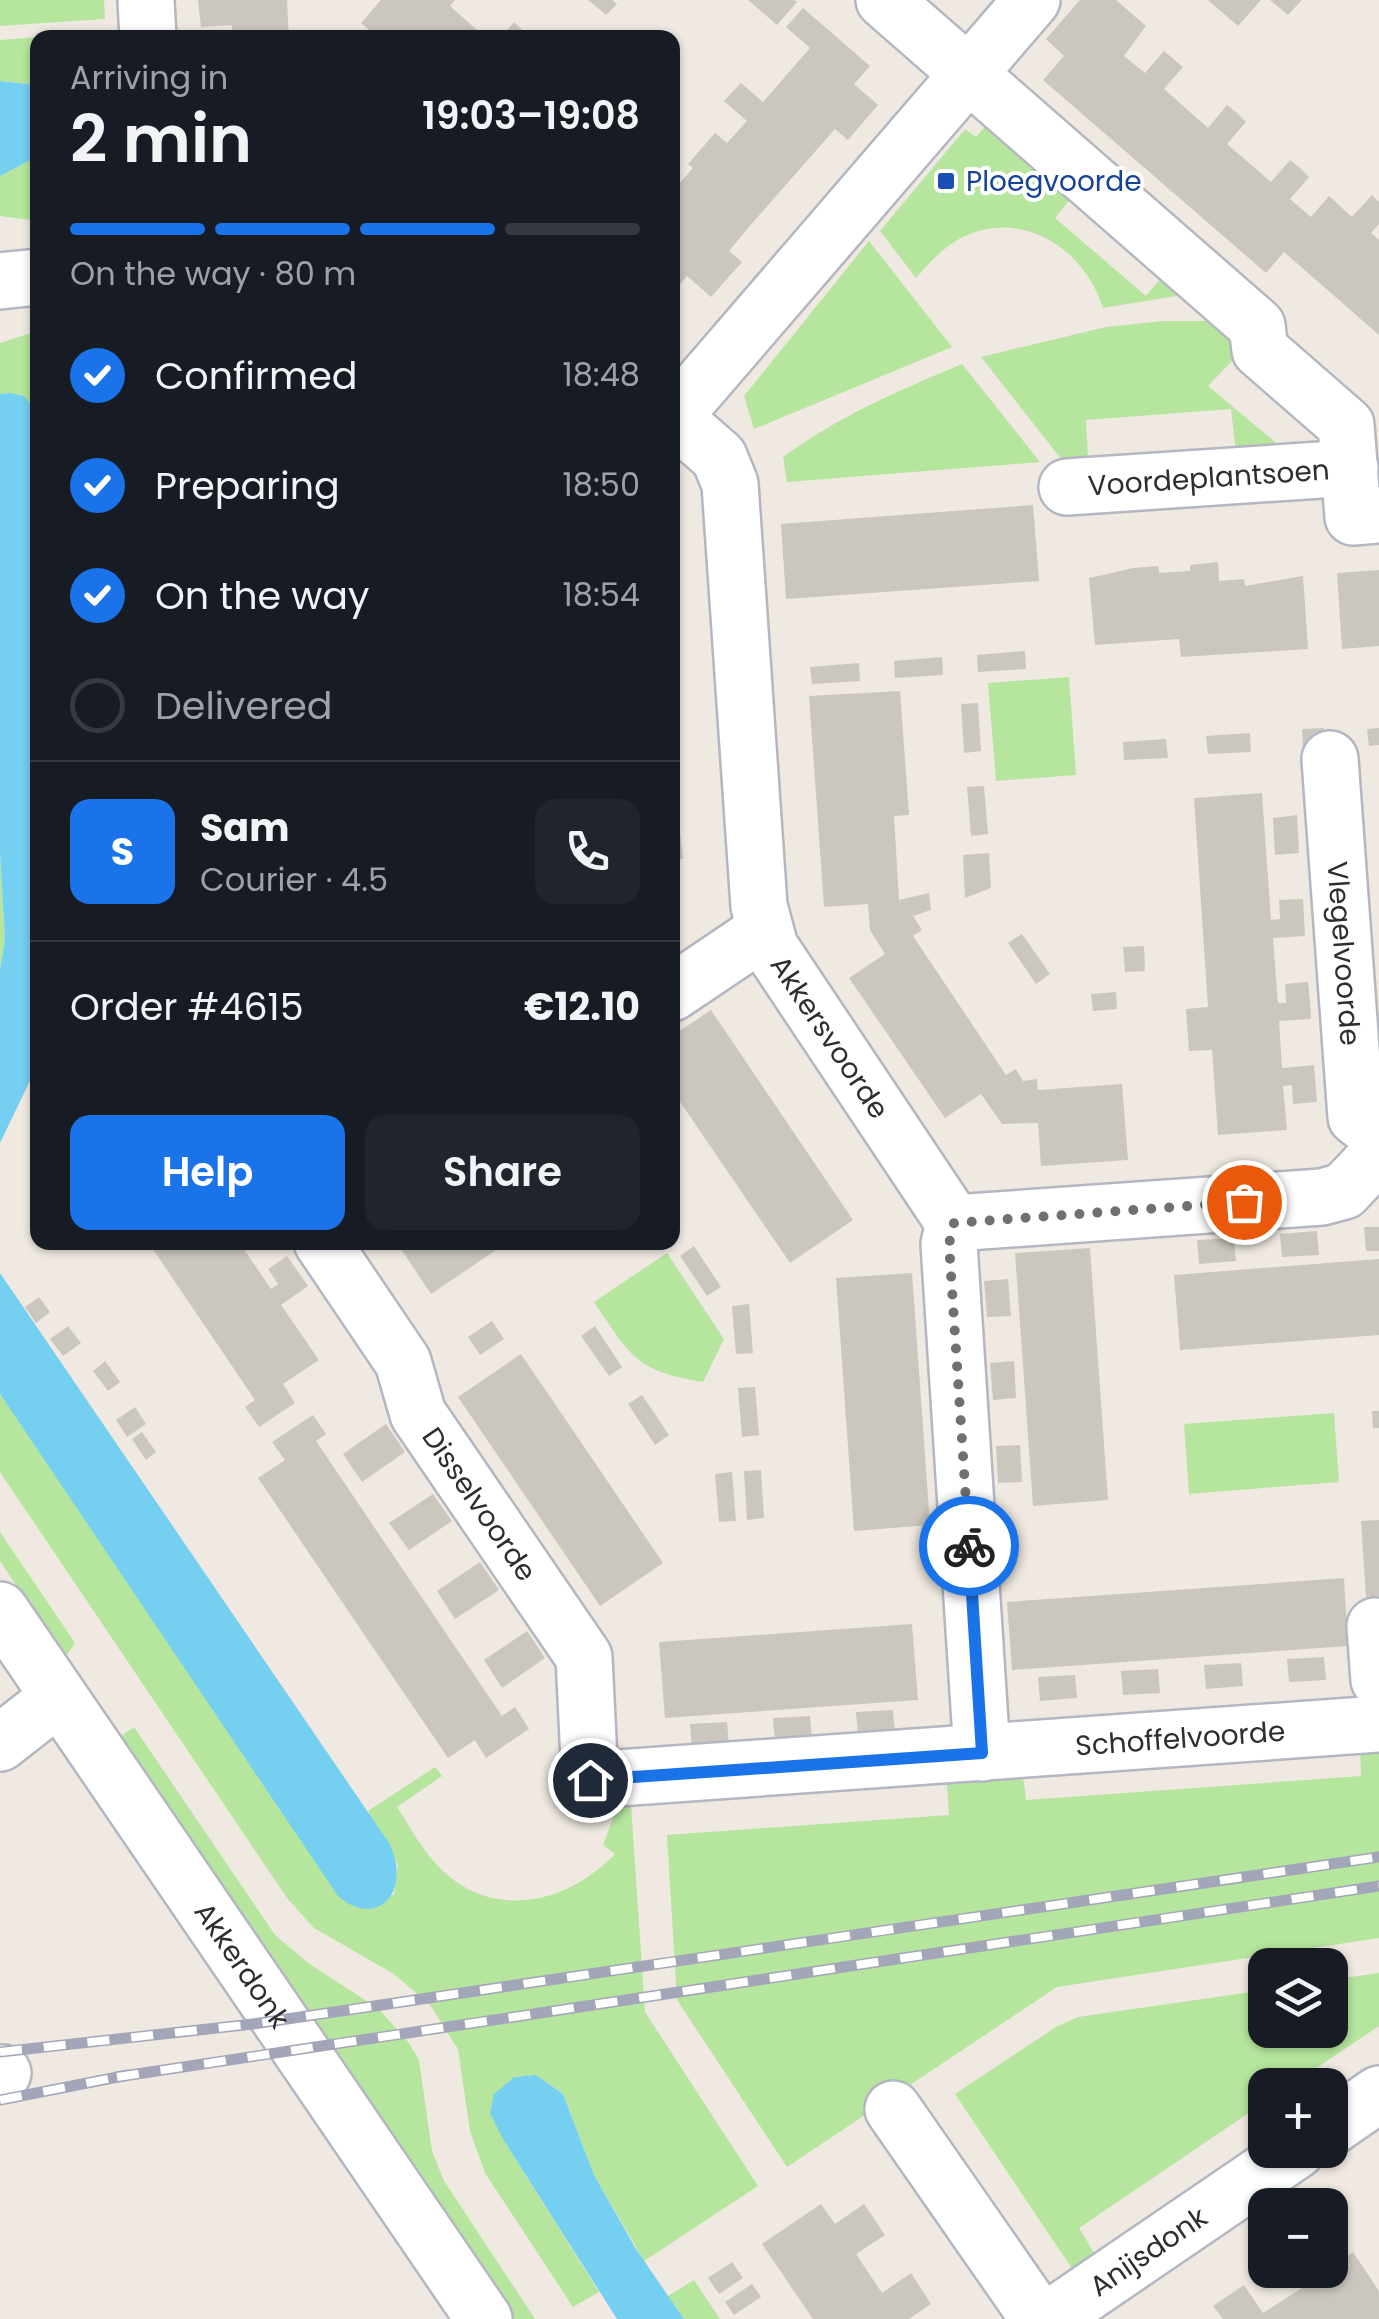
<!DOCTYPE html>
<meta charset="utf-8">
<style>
body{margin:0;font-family:Poppins,sans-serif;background:#20242c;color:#f1f3f6;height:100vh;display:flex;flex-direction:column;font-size:38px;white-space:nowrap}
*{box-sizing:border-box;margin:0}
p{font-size:32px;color:#9ea1a6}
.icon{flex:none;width:55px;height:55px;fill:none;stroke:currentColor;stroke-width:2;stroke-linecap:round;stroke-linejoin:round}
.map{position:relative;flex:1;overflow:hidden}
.side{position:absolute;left:30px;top:30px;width:650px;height:1220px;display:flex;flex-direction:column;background:#171b24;border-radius:20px;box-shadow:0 2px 8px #0004}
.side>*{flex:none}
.controls{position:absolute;left:1248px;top:1948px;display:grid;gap:20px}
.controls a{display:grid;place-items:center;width:100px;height:100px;border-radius:20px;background:#171b24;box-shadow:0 2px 8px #0004;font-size:50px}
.pin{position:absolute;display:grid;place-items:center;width:85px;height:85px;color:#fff;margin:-42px;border:5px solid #fff;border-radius:50%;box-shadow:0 2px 10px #0007}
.courier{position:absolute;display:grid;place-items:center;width:100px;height:100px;margin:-50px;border:8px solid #1a73e8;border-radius:50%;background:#fff;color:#222;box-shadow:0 2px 12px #0007}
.summary em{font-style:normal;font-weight:600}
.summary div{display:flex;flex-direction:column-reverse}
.summary{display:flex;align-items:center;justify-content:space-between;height:170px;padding:0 40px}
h1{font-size:65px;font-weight:600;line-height:75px}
.bar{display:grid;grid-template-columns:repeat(4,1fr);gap:15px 10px;align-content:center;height:120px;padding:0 40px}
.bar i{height:12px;border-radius:8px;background:#363941}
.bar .on{background:#1a73e8}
.bar p{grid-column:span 4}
.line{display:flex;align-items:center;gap:25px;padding:0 40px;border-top:2px solid #363941}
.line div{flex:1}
.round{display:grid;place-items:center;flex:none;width:105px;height:105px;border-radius:20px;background:#20242c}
ol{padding:0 40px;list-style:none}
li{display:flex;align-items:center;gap:30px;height:110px}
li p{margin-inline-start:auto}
li .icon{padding:10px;border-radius:50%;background:#1a73e8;color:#fff;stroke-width:4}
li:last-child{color:#9ea1a6}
li i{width:55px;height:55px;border:5px solid #363941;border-radius:50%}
.button{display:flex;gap:20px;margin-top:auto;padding:20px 40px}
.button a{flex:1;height:115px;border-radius:20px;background:#1a73e8;color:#fff;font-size:40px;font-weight:600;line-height:115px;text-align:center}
.button a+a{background:#20242c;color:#f1f3f6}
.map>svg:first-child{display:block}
</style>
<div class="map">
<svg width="1379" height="2319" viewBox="0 0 1379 2319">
<rect width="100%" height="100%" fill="#efe9e1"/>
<!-- green -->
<g fill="#b6e59e">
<polygon points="0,0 104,0 105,19 0,26"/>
<polygon points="105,32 106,37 38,38 37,85 0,81 0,40"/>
<path d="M991 120 1074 194 1055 218 1146 296 1168 270 1195 293 1103 308C1086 253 1029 211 970 234 948 242 931 261 916 278L880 231 965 129 976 137Z"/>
<polygon points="37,156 37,221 0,216 0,176"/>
<polygon points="869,241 952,347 754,429 744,396"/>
<polygon points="1164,321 1230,321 1233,360 1208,386 1281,447 1237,461 1231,409 1086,420 1088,458 1062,460 981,357 1106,327"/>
<polygon points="37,331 37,412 32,402 0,394 0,343"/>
<path d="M962 364 1040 462 787 482 783 457C839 416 898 391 962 364Z"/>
<polygon points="1069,677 1076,775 996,781 988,683"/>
<polygon points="0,854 5,938 0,971"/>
<path d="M667 1253 724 1339 703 1382C635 1371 631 1356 594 1302Z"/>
<path d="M0 1394 344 1901 371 1907 394 1894 398 1865 368 1811 435 1767 442 1776 397 1807C411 1828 423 1852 442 1870 495 1921 568 1903 615 1854L603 1845 618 1805H631L645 2012 758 2186 644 2261 594 2175 563 2094 536 2075 514 2077 503 2139 599 2292 573 2307 485 2173 470 2131 458 2049 430 2005 394 1974 314 1928 287 1898 0 1472Z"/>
<polygon points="1334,1413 1339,1482 1189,1494 1184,1424"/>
<polygon points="0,1532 75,1643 65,1658 0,1561"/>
<polygon points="134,1727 275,1935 308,1963 379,2009 409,2043 419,2060 432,2151 444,2181 535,2319 514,2319 120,1737"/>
<polygon points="1379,1740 1379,1938 1057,1987 787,2167 677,2000 667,1835 949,1815 946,1772 1022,1767 1026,1800 1361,1776 1360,1742"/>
<polygon points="1379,1973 1379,2026 1291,2085 1265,2085 1265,2102 1079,2228 1097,2258 1075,2273 955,2094 1056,2027 1078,2017 1265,1990 1265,2030 1330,2030 1330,1980"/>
<polygon points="694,2280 720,2319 684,2319 668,2296"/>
</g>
<!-- water -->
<g fill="#75cff0">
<polygon points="0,81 37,85 38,156 0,176"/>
<polygon points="10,393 24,396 38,412 38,1064 0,1143 0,971 5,938 0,854 0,394"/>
<path d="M0 1273 389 1843C413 1891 377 1930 338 1896L0 1394Z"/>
<polygon points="536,2075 563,2094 594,2175 636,2249 684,2319 617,2319 503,2139 490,2113 494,2094 514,2077"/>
</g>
<!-- building -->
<g fill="#cbc7bf">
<polygon points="198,0 287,0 289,38 233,38 232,25 201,27"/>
<polygon points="381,0 455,0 450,6 486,38 378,38 361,23"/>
<polygon points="588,0 612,0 617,4 606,15"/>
<polygon points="748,0 794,0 797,2 777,25"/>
<polygon points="1080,0 1116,0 1146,26 1124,56 1145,73 1164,51 1183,67 1164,89 1208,128 1227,105 1237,113 1246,122 1227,144 1271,182 1290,160 1300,168 1309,177 1290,199 1311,217 1329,196 1352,217 1372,195 1379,202 1379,224 1371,233 1379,240 1379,335 1284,252 1266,273 1043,80 1064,56 1046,39"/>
<polygon points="1208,0 1261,0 1238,26"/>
<polygon points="1270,0 1302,0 1288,15"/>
<polygon points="803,8 870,66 854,84 878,105 848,140 835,129 754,221 729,251 742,262 711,297 687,276 672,294 672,192 693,168 688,164 715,133 727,143 747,121 724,101 741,83 763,102 810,48 786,27"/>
<polygon points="514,22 531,38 501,38"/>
<polygon points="1033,505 1039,581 786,599 781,524"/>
<polygon points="1218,562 1219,581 1244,579 1245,586 1303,576 1308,649 1181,657 1179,639 1095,645 1089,578 1133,568 1158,566 1159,573 1190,571 1190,565"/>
<polygon points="1379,570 1379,646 1342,649 1337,573"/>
<polygon points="1025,651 1026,669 978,672 977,655"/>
<polygon points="942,657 943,675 895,678 894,661"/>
<polygon points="859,663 860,681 812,684 810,667"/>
<polygon points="900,691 909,815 894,816 899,900 929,893 931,910 913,916 922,930 913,936 1006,1075 1016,1069 1023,1081 1037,1079 1038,1090 1122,1084 1128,1160 1041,1166 1038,1123 1002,1124 981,1094 945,1118 849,978 885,954 870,930 868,904 824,907 809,696"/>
<polygon points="978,703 981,751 964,753 961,704"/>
<polygon points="1324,728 1325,746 1303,748 1302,729"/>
<polygon points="1379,728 1379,745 1369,746 1367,729"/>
<polygon points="1250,733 1251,752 1208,754 1206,736"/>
<polygon points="1166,739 1168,758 1124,760 1123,742"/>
<polygon points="672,758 683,859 672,860"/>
<polygon points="984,786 988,834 971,836 967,787"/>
<polygon points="1262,793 1271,920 1280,919 1279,900 1303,899 1305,936 1273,938 1278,1003 1286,1003 1285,984 1308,982 1310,1001 1311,1019 1279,1021 1282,1068 1314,1065 1317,1102 1293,1104 1292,1085 1283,1086 1287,1130 1218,1135 1212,1050 1189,1051 1186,1009 1208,1007 1194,798"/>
<polygon points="1297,815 1299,853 1275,855 1273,818"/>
<polygon points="989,853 991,888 965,898 963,855"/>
<polygon points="1022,934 1050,974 1036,984 1008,943"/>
<polygon points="1144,946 1145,971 1125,972 1123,947"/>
<polygon points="1116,992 1117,1009 1093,1011 1091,994"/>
<polygon points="711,1010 853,1220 790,1263 672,1090 672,1036"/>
<polygon points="1364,1227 1379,1227 1379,1251 1366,1251"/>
<polygon points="1317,1231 1319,1255 1282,1257 1280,1234"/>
<polygon points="1234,1238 1236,1261 1199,1264 1197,1240"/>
<polygon points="148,1242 239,1242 271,1289 278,1284 268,1269 287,1256 308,1286 281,1305 319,1360 283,1384 295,1403 259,1427 245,1407 255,1400"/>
<polygon points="405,1242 508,1242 431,1294 399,1246"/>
<polygon points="694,1246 721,1287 707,1296 680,1256"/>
<polygon points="1090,1248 1108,1500 1033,1506 1015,1253"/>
<polygon points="1379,1259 1379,1335 1180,1350 1174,1275"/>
<polygon points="912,1273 930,1525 854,1531 836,1278"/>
<polygon points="1008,1279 1011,1316 987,1317 984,1281"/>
<polygon points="39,1297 50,1312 36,1323 25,1307"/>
<polygon points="749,1304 753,1353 736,1354 732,1306"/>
<polygon points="492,1321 504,1339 480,1355 468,1337"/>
<polygon points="68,1326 81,1343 63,1356 50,1339"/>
<polygon points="595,1326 622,1367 609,1376 581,1336"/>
<polygon points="521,1354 663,1563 600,1606 458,1397"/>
<polygon points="105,1361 120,1382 108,1391 93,1371"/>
<polygon points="1014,1361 1016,1398 993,1400 990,1363"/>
<polygon points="755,1387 759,1435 742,1437 738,1388"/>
<polygon points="642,1395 669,1435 655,1445 628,1404"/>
<polygon points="135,1407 146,1424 127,1437 116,1420"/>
<polygon points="1372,1411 1379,1411 1379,1428 1373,1428"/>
<polygon points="313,1415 326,1434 316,1441 502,1716 515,1707 529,1729 486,1758 475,1740 448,1758 258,1478 285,1460 272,1442"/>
<polygon points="386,1424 405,1452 362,1482 343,1454"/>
<polygon points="142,1432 156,1452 146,1460 132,1439"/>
<polygon points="1020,1445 1022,1482 998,1483 996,1446"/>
<polygon points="761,1470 764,1518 747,1520 744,1471"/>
<polygon points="732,1472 736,1521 719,1522 715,1474"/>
<polygon points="433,1494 452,1521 409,1550 389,1523"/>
<polygon points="1379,1520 1379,1596 1366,1597 1361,1521"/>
<polygon points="480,1562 499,1590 455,1619 437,1591"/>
<polygon points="1344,1578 1348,1646 1012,1670 1007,1602"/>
<polygon points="912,1624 918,1700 665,1718 659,1642"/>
<polygon points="527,1631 545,1658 502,1688 484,1660"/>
<polygon points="1324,1657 1326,1680 1289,1682 1287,1659"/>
<polygon points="1241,1663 1243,1686 1206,1689 1204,1665"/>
<polygon points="1158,1669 1160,1693 1123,1695 1121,1671"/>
<polygon points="1075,1675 1077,1698 1040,1701 1038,1677"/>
<polygon points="893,1710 895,1733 858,1736 856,1712"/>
<polygon points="810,1716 812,1739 775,1742 773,1718"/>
<polygon points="727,1722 729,1745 692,1748 690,1724"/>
<polygon points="821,2204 835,2224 864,2204 885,2235 856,2254 882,2293 911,2273 931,2304 909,2319 813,2319 762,2244"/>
<polygon points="1353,2252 1379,2291 1379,2319 1223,2319 1213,2306 1244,2285 1263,2313 1302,2288 1290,2270 1330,2270 1330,2263 1332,2266"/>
<polygon points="732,2262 743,2278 719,2294 708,2278"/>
<polygon points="752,2284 761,2297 734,2315 725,2302"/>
</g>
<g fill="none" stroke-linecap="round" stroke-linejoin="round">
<defs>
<g id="minor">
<polyline points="146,0 148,38"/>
<polyline points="884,0 1257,326 1260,350 1346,425 1353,517 1379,515"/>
<polyline points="0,281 38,277"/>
<path id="s1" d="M672 416 719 457 730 484 759 906 770 947 954 1223 1322 1197 1344 1191 1379 1154"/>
<polyline points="673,417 1032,0"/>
<path id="s2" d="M1067 487 1350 468"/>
<path id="s3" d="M1330 759 1356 1117 1379 1135"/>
<polyline points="672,993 764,931"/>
<polyline points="954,1223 949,1244 982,1753"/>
<path id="s4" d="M322 1242 403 1362 418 1414 584 1657 590 1780 1379 1724"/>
<path id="s5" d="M0 1610 484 2319"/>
<polyline points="1375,1626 1379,1680"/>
<polyline points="0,1743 59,1697"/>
<polyline points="0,2073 3,2073"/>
<polyline points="893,2109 1039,2319"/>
<polyline points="1330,2128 1379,2094"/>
<path id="s6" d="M1049 2319 1297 2150"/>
</g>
</defs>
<!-- minor casing -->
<use href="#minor" stroke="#b4b7c1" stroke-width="60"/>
<!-- minor -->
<use href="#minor" stroke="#fff" stroke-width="55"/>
<defs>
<g id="rail">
<polyline points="0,2052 253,2024 1379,1857"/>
<polyline points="117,2077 1379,1886"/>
<polyline points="0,2100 128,2075"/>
</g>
</defs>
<!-- rail casing -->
<use href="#rail" stroke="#a3a6b8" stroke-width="11"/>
<!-- rail -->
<use href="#rail" stroke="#fff" stroke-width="8" stroke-dasharray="22" stroke-linecap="butt"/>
</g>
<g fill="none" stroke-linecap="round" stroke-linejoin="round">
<!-- done -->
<polyline stroke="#726f6d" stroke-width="10" stroke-dasharray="0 18" points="969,1546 949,1244 954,1223 1244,1202"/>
<!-- route -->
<polyline stroke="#1a73e8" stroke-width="12" points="590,1780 982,1753 969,1546"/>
</g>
<!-- markers -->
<rect fill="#1a4fb4" stroke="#fff" stroke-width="4" x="936" y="171" width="20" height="20" rx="5"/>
<g text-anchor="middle" stroke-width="8" stroke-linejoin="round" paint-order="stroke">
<!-- transit labels -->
<g font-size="28" fill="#164399" stroke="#fff" text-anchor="start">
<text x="966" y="191">Ploegvoorde</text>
</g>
<!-- street labels -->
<g font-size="28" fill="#2e2e2e" stroke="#fff">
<text dy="10" stroke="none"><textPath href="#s2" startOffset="142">Voordeplantsoen</textPath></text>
<text dy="10" stroke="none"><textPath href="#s3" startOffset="195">Vlegelvoorde</textPath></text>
<text dy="10" stroke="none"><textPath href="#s1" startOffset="665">Akkersvoorde</textPath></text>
<text dy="10" stroke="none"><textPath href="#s4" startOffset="308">Disselvoorde</textPath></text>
<text dy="10" stroke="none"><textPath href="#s4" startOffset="1208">Schoffelvoorde</textPath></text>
<text dy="10" stroke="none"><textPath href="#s5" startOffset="430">Akkerdonk</textPath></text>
<text dy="10" stroke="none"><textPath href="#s6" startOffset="120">Anijsdonk</textPath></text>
</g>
</g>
</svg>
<div class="controls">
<a><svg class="icon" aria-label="layers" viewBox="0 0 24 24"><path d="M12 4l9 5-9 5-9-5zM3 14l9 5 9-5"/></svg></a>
<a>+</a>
<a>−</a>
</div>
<div class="pin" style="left:1244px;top:1202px;background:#ea580c"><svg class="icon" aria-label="bag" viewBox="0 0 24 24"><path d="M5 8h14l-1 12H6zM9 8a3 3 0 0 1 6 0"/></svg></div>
<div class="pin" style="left:590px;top:1780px;background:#1f2937"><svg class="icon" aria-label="home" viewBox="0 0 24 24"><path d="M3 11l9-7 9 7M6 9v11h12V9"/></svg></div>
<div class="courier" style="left:969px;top:1546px"><svg class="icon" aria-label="bike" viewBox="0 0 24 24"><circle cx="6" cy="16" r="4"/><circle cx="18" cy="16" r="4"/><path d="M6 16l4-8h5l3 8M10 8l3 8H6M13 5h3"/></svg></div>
<section class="side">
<div class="summary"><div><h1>2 min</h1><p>Arriving in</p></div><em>19:03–19:08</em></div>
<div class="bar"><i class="on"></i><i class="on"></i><i class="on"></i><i></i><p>On the way · 80 m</p></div>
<ol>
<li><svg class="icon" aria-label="check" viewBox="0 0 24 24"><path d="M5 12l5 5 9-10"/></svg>Confirmed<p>18:48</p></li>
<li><svg class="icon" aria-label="check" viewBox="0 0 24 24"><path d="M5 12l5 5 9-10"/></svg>Preparing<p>18:50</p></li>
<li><svg class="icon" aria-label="check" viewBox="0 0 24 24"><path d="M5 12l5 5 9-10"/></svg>On the way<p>18:54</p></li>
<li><i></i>Delivered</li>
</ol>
<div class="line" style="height:180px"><b class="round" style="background:#1a73e8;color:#fff">S</b><div><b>Sam</b><p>Courier · 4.5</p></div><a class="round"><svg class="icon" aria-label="phone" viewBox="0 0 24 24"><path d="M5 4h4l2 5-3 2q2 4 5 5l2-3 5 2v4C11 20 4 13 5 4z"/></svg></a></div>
<div class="line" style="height:130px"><div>Order #4615</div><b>€12.10</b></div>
<div class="button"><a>Help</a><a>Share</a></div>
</section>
</div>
